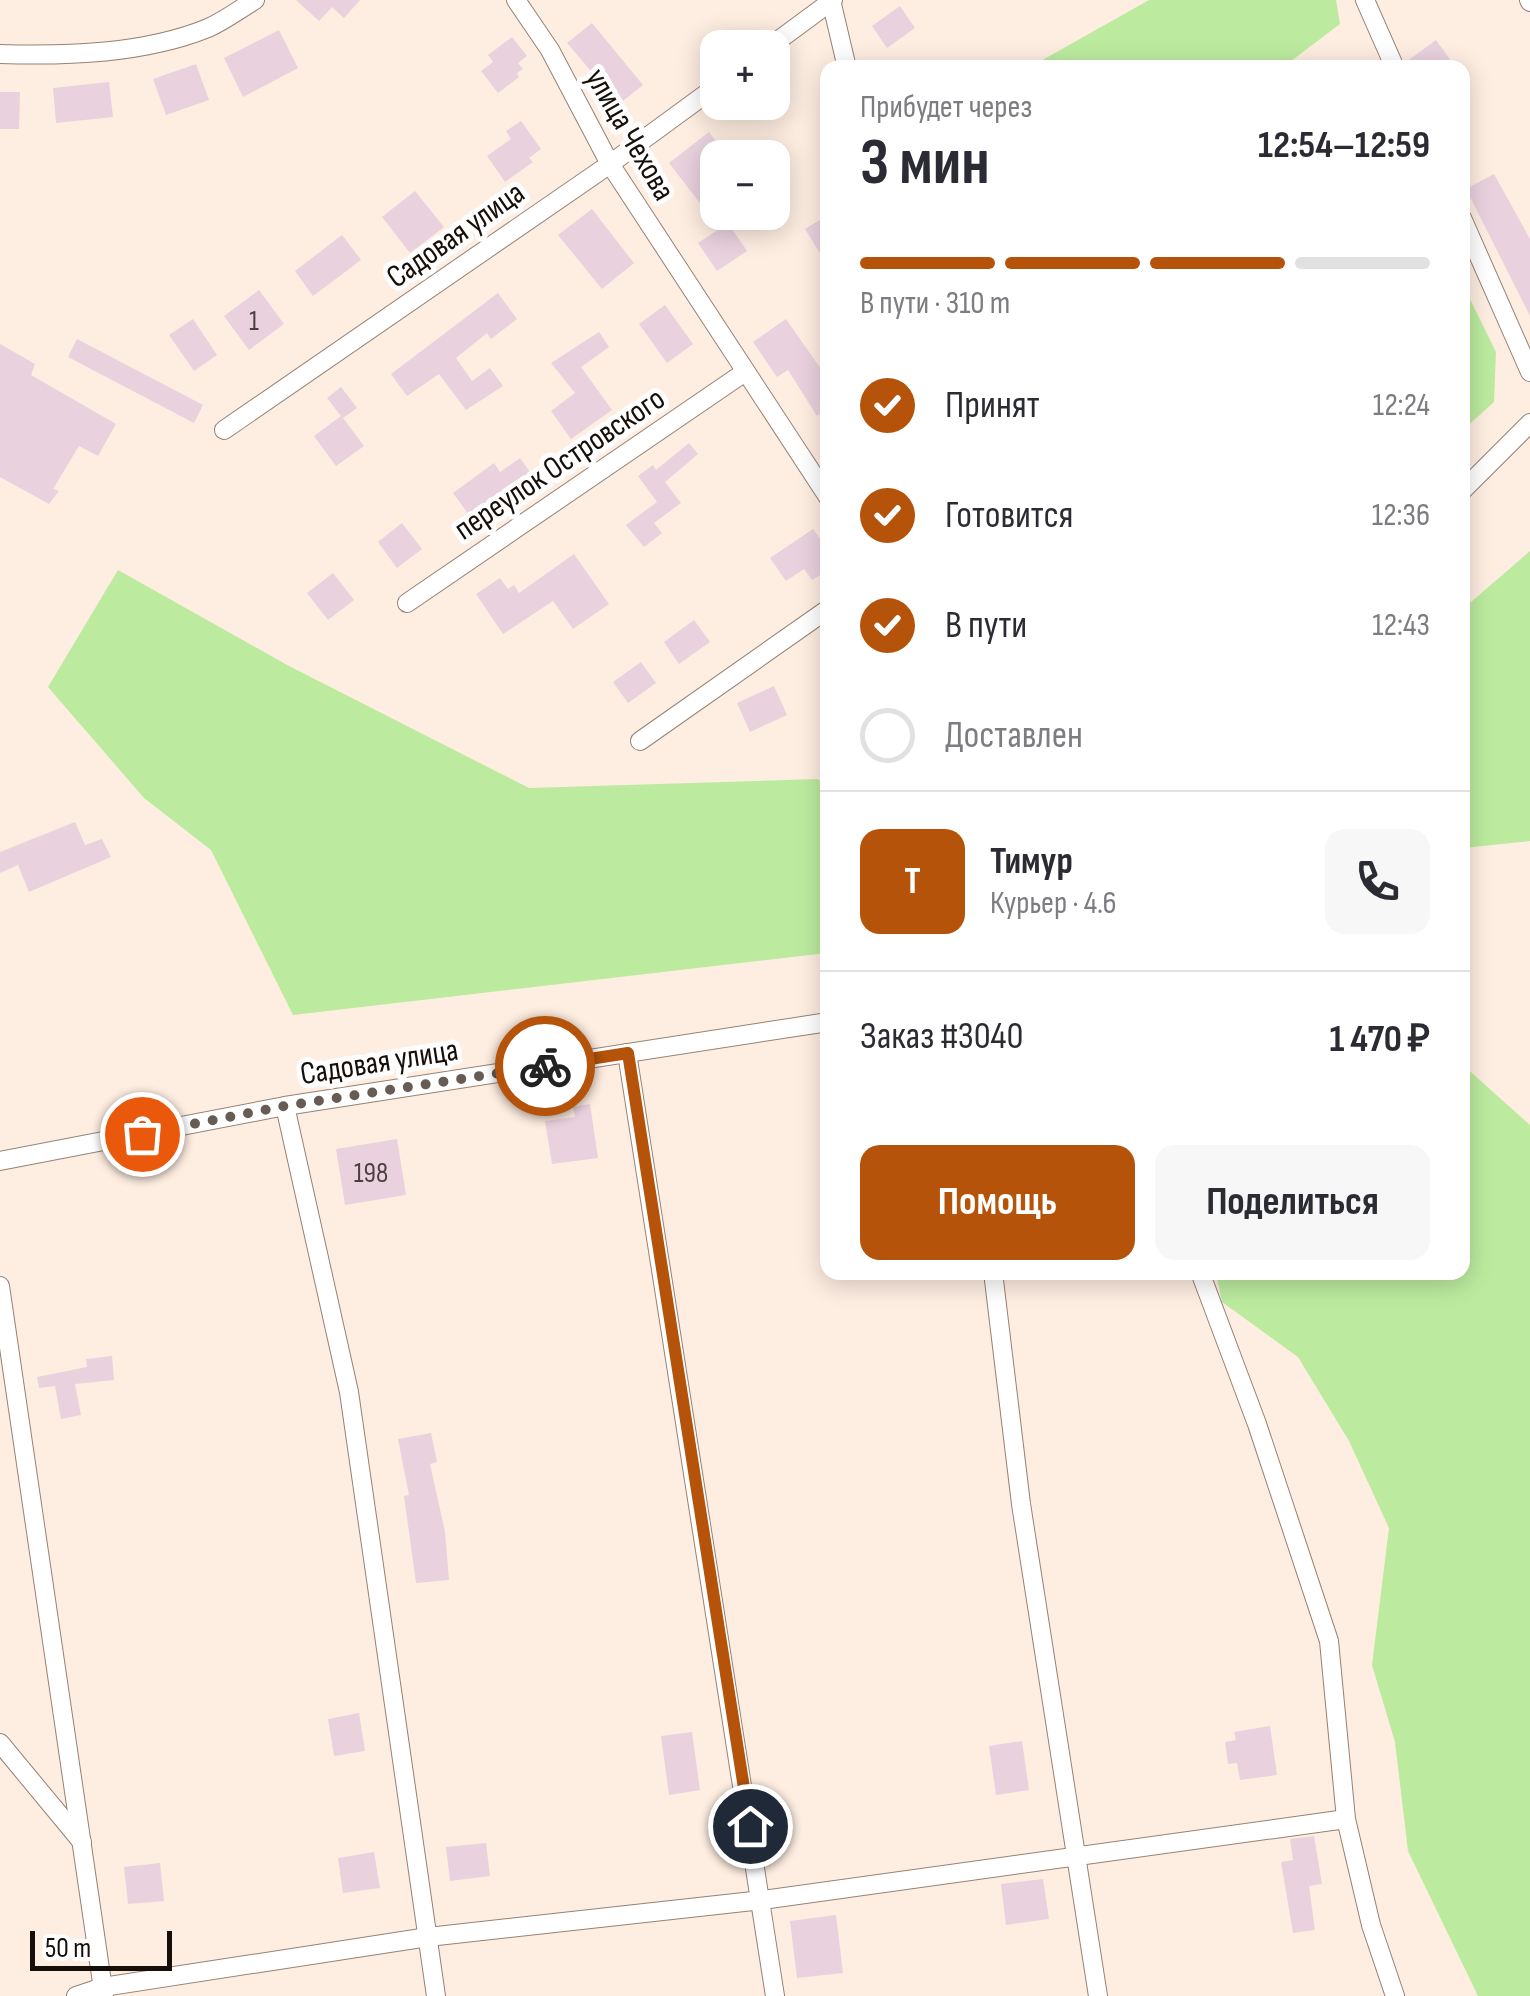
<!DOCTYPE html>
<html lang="ru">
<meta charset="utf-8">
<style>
body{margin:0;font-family:"Sofia Sans Condensed",sans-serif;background:#f7f7f7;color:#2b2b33;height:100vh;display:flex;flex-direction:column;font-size:38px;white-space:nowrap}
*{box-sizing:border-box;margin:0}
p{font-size:32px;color:#7c7c81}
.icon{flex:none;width:55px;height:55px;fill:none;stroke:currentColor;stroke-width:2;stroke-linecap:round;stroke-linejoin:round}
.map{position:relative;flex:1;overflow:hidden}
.sheet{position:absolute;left:820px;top:60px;width:650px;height:1220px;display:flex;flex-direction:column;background:#fff;border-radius:20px;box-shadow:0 5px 25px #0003}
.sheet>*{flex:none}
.controls{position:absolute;left:700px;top:30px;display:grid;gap:20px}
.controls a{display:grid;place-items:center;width:90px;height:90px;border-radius:20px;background:#fff;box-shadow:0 5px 25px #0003;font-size:50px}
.scale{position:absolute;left:30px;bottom:25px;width:142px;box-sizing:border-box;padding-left:10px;border:5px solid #150e09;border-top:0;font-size:28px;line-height:35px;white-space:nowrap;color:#150e09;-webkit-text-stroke:8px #fefefe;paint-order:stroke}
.pin{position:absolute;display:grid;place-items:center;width:85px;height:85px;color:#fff;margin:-42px;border:5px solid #fff;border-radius:50%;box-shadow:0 2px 10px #0007}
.courier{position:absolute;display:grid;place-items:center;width:100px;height:100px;margin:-50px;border:8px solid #b45309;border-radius:50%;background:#fff;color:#222;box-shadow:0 2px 12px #0007}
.overview em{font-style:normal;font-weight:700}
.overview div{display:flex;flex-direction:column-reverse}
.overview{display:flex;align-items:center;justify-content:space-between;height:170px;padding:0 40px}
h1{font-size:65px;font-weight:700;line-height:75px}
.bar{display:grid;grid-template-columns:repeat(4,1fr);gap:15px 10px;align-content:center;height:120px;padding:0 40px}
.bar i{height:12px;border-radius:8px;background:#e1e1e2}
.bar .active{background:#b45309}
.bar p{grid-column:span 4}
.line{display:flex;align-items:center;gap:25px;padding:0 40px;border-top:2px solid #e1e1e2}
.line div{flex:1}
.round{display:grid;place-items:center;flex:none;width:105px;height:105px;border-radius:20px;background:#f7f7f7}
ol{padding:0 40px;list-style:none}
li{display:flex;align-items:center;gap:30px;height:110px}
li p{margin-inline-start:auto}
li .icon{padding:10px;border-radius:50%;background:#b45309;color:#fff;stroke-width:4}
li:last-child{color:#7c7c81}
li i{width:55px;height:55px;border:5px solid #e1e1e2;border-radius:50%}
.button{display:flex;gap:20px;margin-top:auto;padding:20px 40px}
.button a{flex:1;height:115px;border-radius:20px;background:#b45309;color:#fff;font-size:40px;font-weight:700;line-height:115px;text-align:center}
.button a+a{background:#f7f7f7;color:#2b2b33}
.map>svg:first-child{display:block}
</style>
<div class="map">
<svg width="1530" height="1996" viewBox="0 0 1530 1996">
<rect width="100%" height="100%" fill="#feede1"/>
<!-- green -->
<g fill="#bceb9f">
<polygon points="1149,0 1336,0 1340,24 1283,67 1030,67"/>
<polygon points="1463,285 1496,352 1494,402 1463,430"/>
<polygon points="1530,551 1530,841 1463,848 1463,609"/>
<polygon points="118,570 289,666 529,788 817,779 827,784 827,953 293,1015 211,850 144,798 48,687"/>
<polygon points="1463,1065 1530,1125 1530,1996 1478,1996 1408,1851 1395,1742 1372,1665 1389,1528 1349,1441 1298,1357 1222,1302 1216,1273 1462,1272"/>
</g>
<!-- building -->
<g fill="#e9d2de">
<polygon points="296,0 360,0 344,18 332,7 319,21"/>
<polygon points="900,6 915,28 887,48 872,26"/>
<polygon points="592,23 643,85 619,104 567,43"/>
<polygon points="279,30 298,68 243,97 224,58"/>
<polygon points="512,37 527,56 518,63 523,69 517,73 519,77 498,93 481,71 493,62 488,55"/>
<polygon points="1436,40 1456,68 1407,68 1406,62"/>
<polygon points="196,64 209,100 166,115 153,79"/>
<polygon points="109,82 113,117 56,123 53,88"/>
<polygon points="0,92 20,92 19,129 0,129"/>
<polygon points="521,121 541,149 529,158 533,162 505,182 487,156 511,139 506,131"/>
<polygon points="709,132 728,158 718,158 718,196 703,207 669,163"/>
<polygon points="1494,174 1530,239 1530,316 1466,189"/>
<polygon points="415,191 444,227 410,253 382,217"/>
<polygon points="592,209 634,263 602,289 558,235"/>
<polygon points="828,215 828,266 805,229"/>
<polygon points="728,223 747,251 717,271 698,243"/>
<polygon points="342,235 361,260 313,296 295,271"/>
<polygon points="259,290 284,324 249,350 224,316"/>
<polygon points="498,293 517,319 491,339 487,333 456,358 472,381 490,368 503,386 466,410 439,374 407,396 391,374"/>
<polygon points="665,305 693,344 667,363 639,324"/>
<polygon points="193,319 217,355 194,371 169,335"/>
<polygon points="786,319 828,379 828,409 817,416 788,370 777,377 753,342"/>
<polygon points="599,332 609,347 581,367 612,410 571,439 551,411 575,393 551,363"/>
<polygon points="77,339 203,405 194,423 68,357"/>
<polygon points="0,344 35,364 31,375 116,424 98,456 79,446 53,489 59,491 49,504 0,477"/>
<polygon points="341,387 357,408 343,418 364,446 336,466 314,436 341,416 327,398"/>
<polygon points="689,443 698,454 665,482 681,503 654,523 662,533 644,547 626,525 657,502 638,476 653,465 656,470"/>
<polygon points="520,458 540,486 529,495 518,479 469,515 453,493 494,463 500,472"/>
<polygon points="402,523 422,549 397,568 378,542"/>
<polygon points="813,529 828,550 828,570 812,580 804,569 786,581 770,558"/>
<polygon points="574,554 609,604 573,629 553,601 503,634 476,594 500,578 508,589 514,585 519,593"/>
<polygon points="333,573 354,600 328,620 307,593"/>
<polygon points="694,620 710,642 679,664 664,642"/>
<polygon points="641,662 656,683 628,703 613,682"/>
<polygon points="774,686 787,715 750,732 737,703"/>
<polygon points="75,822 85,845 102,839 111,857 29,892 18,865 0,873 0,852"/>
<polygon points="590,1104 598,1158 552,1164 545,1121 575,1117 573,1107"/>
<polygon points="397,1139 406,1195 345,1205 336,1149"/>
<polygon points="112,1356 114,1380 75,1384 81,1415 61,1419 55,1386 39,1388 37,1377 87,1367 86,1359"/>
<polygon points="431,1433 437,1462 430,1464 445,1532 449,1580 416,1583 404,1496 409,1495 398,1439"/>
<polygon points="359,1713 365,1751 334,1756 328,1719"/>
<polygon points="1270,1726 1277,1775 1240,1780 1237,1763 1228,1764 1225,1742 1236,1740 1234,1732"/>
<polygon points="692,1732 700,1790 669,1795 661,1736"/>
<polygon points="1022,1741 1029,1790 996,1795 989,1746"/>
<polygon points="1314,1836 1322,1884 1309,1886 1315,1930 1293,1933 1281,1862 1293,1860 1290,1839"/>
<polygon points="486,1843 490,1876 450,1881 446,1847"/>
<polygon points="374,1852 380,1888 343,1893 338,1858"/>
<polygon points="160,1863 164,1901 128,1904 124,1867"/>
<polygon points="1043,1879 1049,1919 1006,1925 1001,1884"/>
<polygon points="836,1915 843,1973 797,1978 790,1921"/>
</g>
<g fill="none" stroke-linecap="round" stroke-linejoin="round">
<defs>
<g id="street">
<polyline points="516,0 550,50 610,164 828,497"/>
<polyline points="831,0 847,68"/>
<polyline points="1365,0 1395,68"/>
<polyline points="1529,0 1530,2"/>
<polyline points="768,48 833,0"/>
<path d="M0 54C67 56 144 54 208 28 224 21 240 9 255 0"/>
<polyline points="1462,218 1530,372"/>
<polyline points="224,430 610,164 718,85"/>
<polyline points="1462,491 1530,423"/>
<polyline points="407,603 745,372"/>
<polyline points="640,741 828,609"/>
<polyline points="627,1053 775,1996"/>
<polyline points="285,1106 349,1392 436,1996"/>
<polyline points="0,1161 285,1106 828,1022"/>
<polyline points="993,1272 1021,1504 1098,1996"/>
<polyline points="1200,1272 1257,1424 1329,1641 1346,1819 1371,1925 1395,1996"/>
<polyline points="0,1286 104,1996"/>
<polyline points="0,1743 82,1842"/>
<polyline points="76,1996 103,1987 428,1937 762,1900 1346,1819"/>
</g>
</defs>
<!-- street casing -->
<use href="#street" stroke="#958274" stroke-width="20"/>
<!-- street -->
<use href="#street" stroke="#fff" stroke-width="18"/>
</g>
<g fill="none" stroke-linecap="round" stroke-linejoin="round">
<!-- done -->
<polyline stroke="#675c55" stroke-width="10" stroke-dasharray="0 18" points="142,1134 285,1106 545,1066"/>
<!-- route -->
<polyline stroke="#b45309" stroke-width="12" points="545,1066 628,1053 750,1826"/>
</g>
<g text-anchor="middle" stroke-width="10" stroke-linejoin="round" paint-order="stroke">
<!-- number labels -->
<g font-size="28" fill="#4a3f3e">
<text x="254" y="330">1</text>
<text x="371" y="1182">198</text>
</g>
<!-- street labels -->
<g font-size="32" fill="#150e09" stroke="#fefefe">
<text transform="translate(631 134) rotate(60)" y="11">улица Чехова</text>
<text transform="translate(455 234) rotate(-35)" y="11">Садовая улица</text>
<text transform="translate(559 463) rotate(-34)" y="11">переулок Островского</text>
<text transform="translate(379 1061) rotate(-9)" y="11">Садовая улица</text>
</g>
</g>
</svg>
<div class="controls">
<a>+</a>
<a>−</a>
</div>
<div class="scale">50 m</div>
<div class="pin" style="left:142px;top:1134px;background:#ea580c"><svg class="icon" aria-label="bag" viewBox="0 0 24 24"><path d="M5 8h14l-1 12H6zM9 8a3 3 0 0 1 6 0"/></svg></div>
<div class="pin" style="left:750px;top:1826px;background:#1f2937"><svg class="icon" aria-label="home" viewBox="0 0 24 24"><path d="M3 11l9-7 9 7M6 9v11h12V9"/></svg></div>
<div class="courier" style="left:545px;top:1066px"><svg class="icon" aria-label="bike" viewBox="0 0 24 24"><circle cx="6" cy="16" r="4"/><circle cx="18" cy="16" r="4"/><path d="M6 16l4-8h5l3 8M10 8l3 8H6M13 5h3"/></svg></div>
<section class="sheet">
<div class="overview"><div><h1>3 мин</h1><p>Прибудет через</p></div><em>12:54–12:59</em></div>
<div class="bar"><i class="active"></i><i class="active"></i><i class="active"></i><i></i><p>В пути · 310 m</p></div>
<ol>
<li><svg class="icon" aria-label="check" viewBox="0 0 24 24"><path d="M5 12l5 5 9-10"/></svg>Принят<p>12:24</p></li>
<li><svg class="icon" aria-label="check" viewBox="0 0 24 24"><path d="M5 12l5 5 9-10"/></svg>Готовится<p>12:36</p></li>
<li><svg class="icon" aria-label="check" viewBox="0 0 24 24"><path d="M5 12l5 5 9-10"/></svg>В пути<p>12:43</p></li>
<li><i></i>Доставлен</li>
</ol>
<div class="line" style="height:180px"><b class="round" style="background:#b45309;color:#fff">Т</b><div><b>Тимур</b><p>Курьер · 4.6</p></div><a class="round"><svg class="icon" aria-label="phone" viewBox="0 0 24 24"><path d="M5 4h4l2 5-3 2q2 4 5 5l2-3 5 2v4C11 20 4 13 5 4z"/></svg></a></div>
<div class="line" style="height:130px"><div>Заказ #3040</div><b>1 470 ₽</b></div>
<div class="button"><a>Помощь</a><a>Поделиться</a></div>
</section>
</div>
